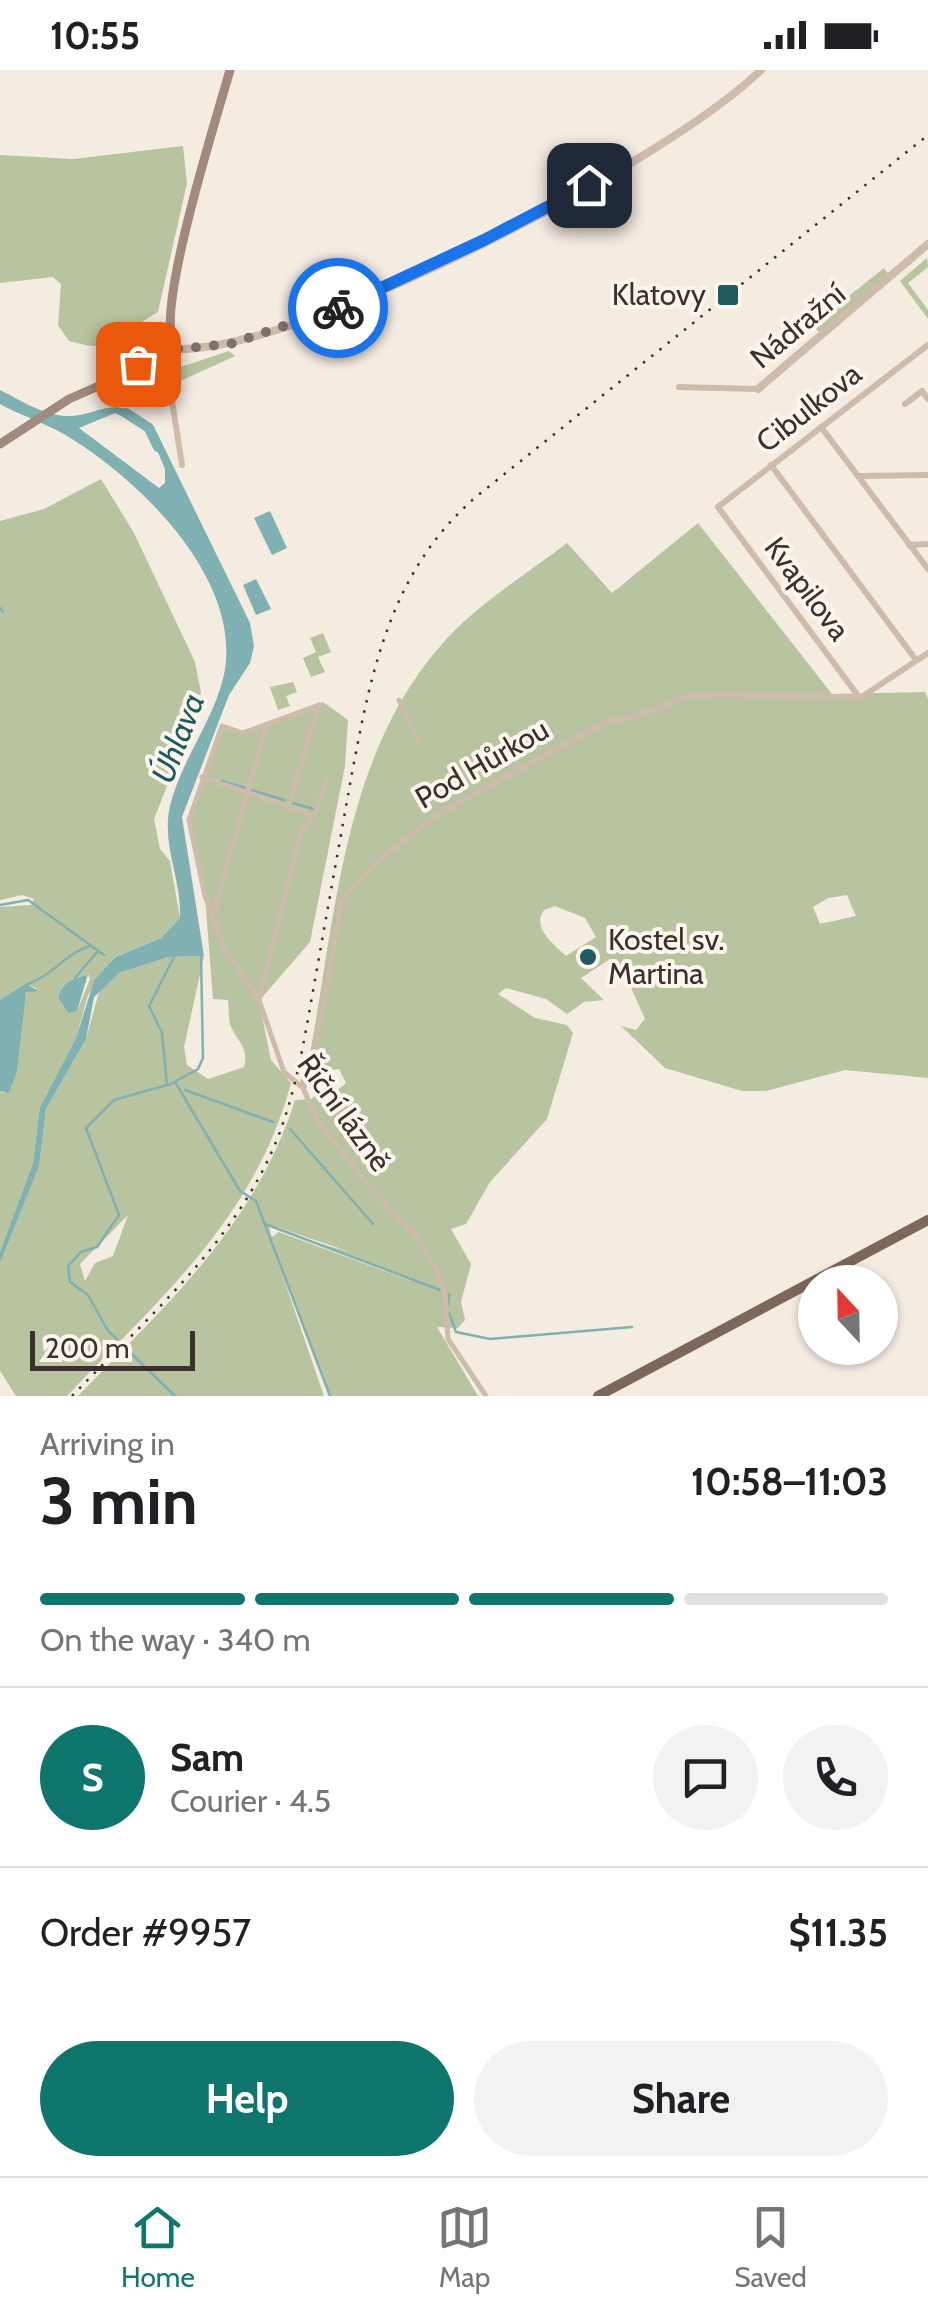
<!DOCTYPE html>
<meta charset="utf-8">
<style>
body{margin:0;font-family:Cabin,sans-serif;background:#f2f2f2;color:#202124;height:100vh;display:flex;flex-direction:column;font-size:38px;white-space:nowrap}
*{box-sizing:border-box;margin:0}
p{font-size:32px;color:#757577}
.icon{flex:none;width:55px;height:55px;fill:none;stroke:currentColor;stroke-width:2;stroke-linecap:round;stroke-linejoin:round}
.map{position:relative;height:1326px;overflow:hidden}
.panel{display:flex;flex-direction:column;background:#fff;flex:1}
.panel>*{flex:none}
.needle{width:65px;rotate:338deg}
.controls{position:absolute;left:798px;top:1195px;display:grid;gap:20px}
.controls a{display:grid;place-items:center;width:100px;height:100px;border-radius:50%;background:#fff;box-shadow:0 2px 8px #0004;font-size:50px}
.scale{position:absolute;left:30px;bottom:25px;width:165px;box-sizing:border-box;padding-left:10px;border:5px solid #3b302b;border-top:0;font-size:28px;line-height:35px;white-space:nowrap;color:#3b302b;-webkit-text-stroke:8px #fbf5ee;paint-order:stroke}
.pin{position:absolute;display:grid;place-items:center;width:85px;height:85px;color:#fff;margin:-42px;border-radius:20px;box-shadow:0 5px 15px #0006}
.courier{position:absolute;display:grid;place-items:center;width:100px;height:100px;margin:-50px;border:8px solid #1a73e8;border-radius:50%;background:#fff;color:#222;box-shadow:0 2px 12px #0007}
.head em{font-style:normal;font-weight:700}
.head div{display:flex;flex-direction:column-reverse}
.head{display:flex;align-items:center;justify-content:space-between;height:170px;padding:0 40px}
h1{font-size:65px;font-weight:700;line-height:75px}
.bar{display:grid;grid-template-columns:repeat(4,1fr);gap:15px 10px;align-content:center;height:120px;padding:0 40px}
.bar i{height:12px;border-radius:8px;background:#e0e0e0}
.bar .on{background:#0f766e}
.bar p{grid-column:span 4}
.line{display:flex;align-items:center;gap:25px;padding:0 40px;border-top:2px solid #e0e0e0}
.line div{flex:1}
.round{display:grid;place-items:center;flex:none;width:105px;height:105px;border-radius:52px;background:#f2f2f2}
.button{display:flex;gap:20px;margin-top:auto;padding:20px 40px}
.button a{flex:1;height:115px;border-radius:60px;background:#0f766e;color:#fff;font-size:40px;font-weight:700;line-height:115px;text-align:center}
.button a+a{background:#f2f2f2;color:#202124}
.status{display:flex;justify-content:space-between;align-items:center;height:70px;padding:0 50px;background:#fff;direction:ltr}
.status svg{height:28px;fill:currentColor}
.tabs{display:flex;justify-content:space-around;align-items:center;height:140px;border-top:2px solid #e0e0e0;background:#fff;font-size:28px;color:#757577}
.tabs a{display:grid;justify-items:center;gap:5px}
.tabs .on{color:#0f766e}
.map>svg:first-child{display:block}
</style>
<div class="status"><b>10:55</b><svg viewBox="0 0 49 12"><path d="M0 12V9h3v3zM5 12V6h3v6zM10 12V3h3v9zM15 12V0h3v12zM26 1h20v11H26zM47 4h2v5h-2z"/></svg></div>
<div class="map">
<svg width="928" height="1326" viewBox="0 0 928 1326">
<rect width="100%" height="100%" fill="#f4ebe1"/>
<!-- green -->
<g fill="#b8c4a0" fill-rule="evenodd">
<path d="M183 76 187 113 158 242C150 247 107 274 102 275 92 278 78 273 69 271L58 255 61 214 53 207 0 213V85L73 89Z"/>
<polygon points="927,188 928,197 908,213 928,240 928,249 900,211"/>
<polygon points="884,198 889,205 820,263 804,246 826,228 832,235 846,223 849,226"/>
<polygon points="229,281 235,286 176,313 175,299"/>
<path d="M101 409 134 463 195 592 201 623 172 678 171 706 154 749 160 779 170 791 180 848 161 868 114 887 88 925 76 968 40 1037 33 1093 0 1182V1021L4 1023 26 922 37 919 26 913 0 930V837L31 835 34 829 22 825 0 830V451L44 439ZM88 904 90 909 77 941 58 927C63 909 74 911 88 904Z"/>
<path d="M698 453 832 624 925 622 928 629V1008L845 1000 766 1021H742L665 998 621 956 636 960 645 949 628 911 610 889 581 908 604 930 584 932 567 944 546 929 506 918 498 924 535 948 567 955 573 963 547 1049 490 1112 466 1154 451 1159 471 1194 461 1232 465 1250 458 1258 437 1257 478 1326H330L261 1142 324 1326H78C168 1233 255 1156 295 1030L311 1029 319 1023 329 1027 346 1013 339 999 315 1003 308 1014H299L308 994C336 851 341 687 443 573 477 534 527 504 567 473L612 523ZM847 825 856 846 820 854 813 837 828 828ZM555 836 585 848 596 867 566 886C554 874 531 858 544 840ZM268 1154 350 1182 318 1173 420 1214 279 1162 272 1167Z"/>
<polygon points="323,563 331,582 318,587 325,602 311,607 303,588 316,582 310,568"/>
<polygon points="293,612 297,622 286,626 290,636 278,640 270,617"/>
<path d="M323 632 348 650 345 696 310 872 259 931 271 990 291 1013C255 1148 160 1228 67 1326H16L0 1301V1193L39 1095 46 1039 86 969 100 918 119 903 169 887 204 886 184 977 187 995 208 1009 244 997C249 978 238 972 231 957 228 950 229 938 228 930L213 929 205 826 189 750 222 656 243 663ZM128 1145 113 1186 95 1193 85 1211 80 1194Z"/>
</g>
<!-- water -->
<g fill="#7fb0b2">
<path d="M0 320C20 330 43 345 66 346 96 347 111 325 140 347L136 353 115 343 79 358 159 418 165 413V399L151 366 157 363 250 553 254 576 250 593 229 625 182 747 204 886 169 887 119 903 94 927 86 969 46 1039 39 1096 0 1193V1182L33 1093 40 1037 76 968 94 911 115 887 161 868 180 848C182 810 161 775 170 736 181 691 212 653 223 609 247 512 138 407 62 363 42 352 20 345 0 334Z"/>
<polygon points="270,441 287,478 272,485 254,448"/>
<polygon points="256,509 271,539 256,545 243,515"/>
<path d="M88 904 77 941 68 943 58 927C64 908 74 911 88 904Z"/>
<polygon points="26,913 38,921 26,922 17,1001 9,1023 0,1021 0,930"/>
</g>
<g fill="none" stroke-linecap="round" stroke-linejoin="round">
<!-- stream -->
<g stroke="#7fb0b2" stroke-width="2.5">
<polyline points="0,538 3,542"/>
<polyline points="222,711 245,718"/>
<polyline points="251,720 284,730"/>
<polyline points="293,733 313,739"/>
<polyline points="0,835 28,830 104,885"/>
<polyline points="175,885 149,936 162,963 167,1015 114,1030 86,1058 119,1145 97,1177 81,1182 68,1196 70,1212 88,1225 108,1261 175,1326"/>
<polyline points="75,908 97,882"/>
<path d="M26 915C56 903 61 887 89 876"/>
<polyline points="175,1012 240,1121 256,1131 330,1326"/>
<polyline points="169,1015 198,999 203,988 201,887"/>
<polyline points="185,1020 273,1052"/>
<polyline points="290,1059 373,1154"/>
<polyline points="265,1154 440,1220"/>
<polyline points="448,1235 449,1224"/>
<polyline points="449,1243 456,1262 490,1269 632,1257"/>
</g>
<!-- river -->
<polyline stroke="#7fb0b2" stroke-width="10" points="126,343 149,358 158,377"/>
<!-- pedestrian -->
<g stroke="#cdbbac" stroke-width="5">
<polyline points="399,630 419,672"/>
<polyline points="319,635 243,663 222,656 189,750 205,826 224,878 259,930 284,1002 303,1018 317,1050 371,1119 415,1164 436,1199 445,1224 448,1269 486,1326"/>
<polyline points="202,707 314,745 301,762 259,930"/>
<polyline points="289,735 319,635"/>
<polyline points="314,745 327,710"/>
<polyline points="214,842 266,656"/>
<polyline points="303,1018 310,1008 342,830 374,794"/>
</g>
<!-- minor -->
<g stroke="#cdbbac" stroke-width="6">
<polyline points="166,292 182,395"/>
<polyline points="679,317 758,319"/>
<polyline points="905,334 922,321 928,329"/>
<polyline points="821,357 928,499"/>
<polyline points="771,395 916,590"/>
<polyline points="858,406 928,405"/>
<polyline points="909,475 928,474"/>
<polyline points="859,627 718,437 928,275"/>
<polyline points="860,628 928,583"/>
<polyline points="374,794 438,744 605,652 637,646 687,627 717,624 860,628"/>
</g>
<!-- tertiary -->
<g stroke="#cdbbac" stroke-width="8">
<path d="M177 279C305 281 668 91 761 0"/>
<polyline points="758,319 928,174"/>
</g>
<!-- secondary -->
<g stroke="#a18a7d" stroke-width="9">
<circle cx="163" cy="279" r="14"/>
<path d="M172 268C160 226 216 50 230 0"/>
<polyline points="0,374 69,329 156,291"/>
</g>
<!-- primary -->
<polyline stroke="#7d675c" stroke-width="10" points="598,1326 928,1150"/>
<!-- rail -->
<path stroke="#3b302b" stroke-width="2.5" stroke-dasharray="2.5 8" stroke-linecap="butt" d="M72 1326C148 1247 237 1171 278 1067 298 1015 306 959 316 904 328 837 340 770 352 703 372 597 392 499 477 426L928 65"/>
</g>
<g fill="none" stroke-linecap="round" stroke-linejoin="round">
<!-- done -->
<polyline stroke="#7c716b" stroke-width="10" stroke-dasharray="0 18" points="138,294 128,302 154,291 170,291 177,279 230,274 338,238"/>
<!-- route -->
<polyline stroke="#1a73e8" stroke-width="12" points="338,238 484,170 589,115"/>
</g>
<!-- markers -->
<g fill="#1f5a5e" stroke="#fbf5ee" stroke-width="4">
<rect x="716" y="213" width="24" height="24" rx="5"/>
<circle cx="588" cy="887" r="10"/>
</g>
<g text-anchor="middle" stroke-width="8" stroke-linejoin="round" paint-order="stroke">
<!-- poi labels -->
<g font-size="30" fill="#3b302b" stroke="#fbf5ee" text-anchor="end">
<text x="706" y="235">Klatovy</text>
<text x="608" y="880" text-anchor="start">Kostel sv.<tspan x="608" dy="34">Martina</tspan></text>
</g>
<!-- street labels -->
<g font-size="30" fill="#3b302b" stroke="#fbf5ee">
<text transform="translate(798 256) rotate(-40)" y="10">Nádražní</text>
<text transform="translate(809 338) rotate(-38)" y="10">Cibulkova</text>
<text transform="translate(807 519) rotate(53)" y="10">Kvapilova</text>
<text transform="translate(482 694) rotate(-30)" y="10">Pod Hůrkou</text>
<text transform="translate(344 1043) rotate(54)" y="10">Říční lázně</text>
</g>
<!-- water labels -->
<g font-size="32" font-style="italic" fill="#1f5a5e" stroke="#fbf5ee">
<text transform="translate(178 668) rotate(-69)" y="11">Úhlava</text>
</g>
</g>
</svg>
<div class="controls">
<a><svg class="needle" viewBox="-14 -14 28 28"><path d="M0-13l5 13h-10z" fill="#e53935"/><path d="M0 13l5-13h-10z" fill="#757577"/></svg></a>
</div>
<div class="scale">200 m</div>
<div class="pin" style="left:138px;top:294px;background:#ea580c"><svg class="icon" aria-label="bag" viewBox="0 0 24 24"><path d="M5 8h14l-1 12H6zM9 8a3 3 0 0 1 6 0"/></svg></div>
<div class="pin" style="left:589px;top:115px;background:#1f2937"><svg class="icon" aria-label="home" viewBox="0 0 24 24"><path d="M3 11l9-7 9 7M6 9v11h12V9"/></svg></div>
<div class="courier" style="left:338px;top:238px"><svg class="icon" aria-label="bike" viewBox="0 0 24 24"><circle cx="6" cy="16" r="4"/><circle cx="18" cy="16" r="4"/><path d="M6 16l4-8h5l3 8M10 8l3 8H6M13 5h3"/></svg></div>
</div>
<section class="panel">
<div class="head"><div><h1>3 min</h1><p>Arriving in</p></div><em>10:58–11:03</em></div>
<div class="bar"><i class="on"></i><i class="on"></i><i class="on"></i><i></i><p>On the way · 340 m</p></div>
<div class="line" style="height:180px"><b class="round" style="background:#0f766e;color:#fff">S</b><div><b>Sam</b><p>Courier · 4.5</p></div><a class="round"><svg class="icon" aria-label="chat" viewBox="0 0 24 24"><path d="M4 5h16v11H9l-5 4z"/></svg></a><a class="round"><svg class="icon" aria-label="phone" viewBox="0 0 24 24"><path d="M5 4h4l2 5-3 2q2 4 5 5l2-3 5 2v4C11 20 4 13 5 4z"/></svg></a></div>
<div class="line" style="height:130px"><div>Order #9957</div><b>$11.35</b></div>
<div class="button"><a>Help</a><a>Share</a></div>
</section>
<nav class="tabs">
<a class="on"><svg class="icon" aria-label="home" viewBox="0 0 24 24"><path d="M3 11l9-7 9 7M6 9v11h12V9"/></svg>Home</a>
<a><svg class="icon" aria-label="map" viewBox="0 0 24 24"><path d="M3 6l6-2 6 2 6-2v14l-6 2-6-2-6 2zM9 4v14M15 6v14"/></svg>Map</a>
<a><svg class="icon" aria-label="saved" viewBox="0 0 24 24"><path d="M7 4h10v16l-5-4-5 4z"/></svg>Saved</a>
</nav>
